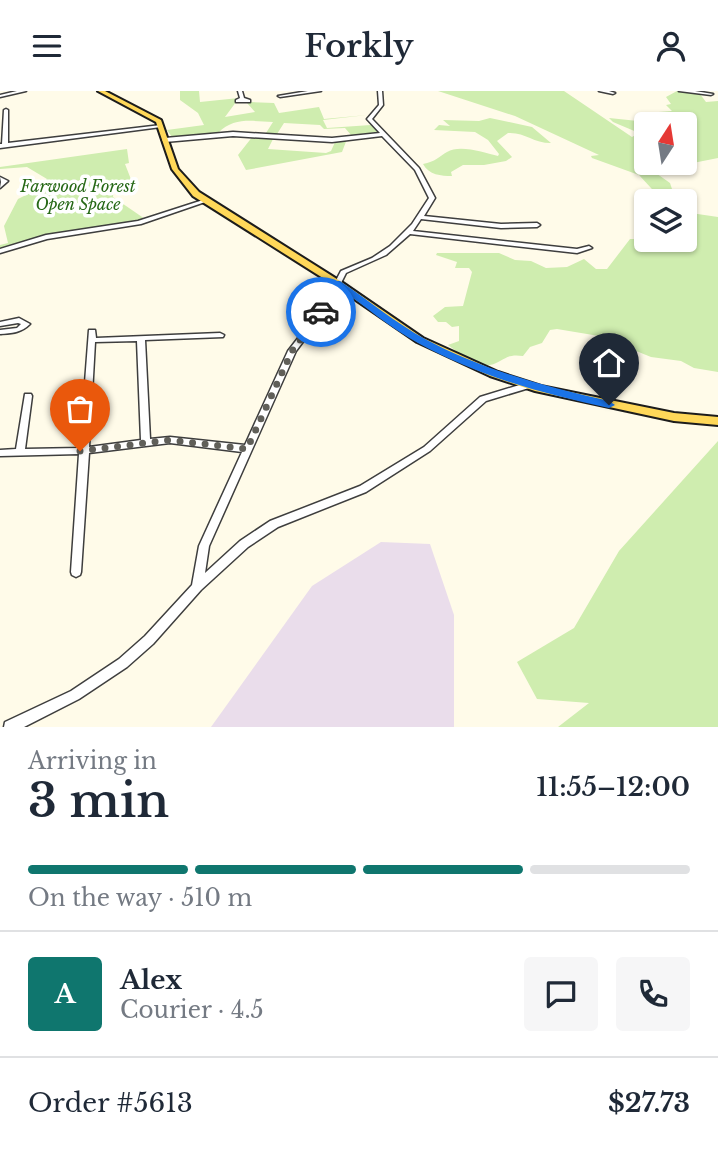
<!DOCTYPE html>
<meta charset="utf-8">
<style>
body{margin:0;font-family:"Libre Baskerville",serif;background:#f6f6f7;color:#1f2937;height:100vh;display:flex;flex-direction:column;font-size:26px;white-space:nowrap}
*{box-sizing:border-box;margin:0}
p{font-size:23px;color:#747a83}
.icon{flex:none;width:38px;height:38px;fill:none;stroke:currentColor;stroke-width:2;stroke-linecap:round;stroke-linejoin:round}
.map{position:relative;height:636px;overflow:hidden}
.side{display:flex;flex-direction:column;background:#fff;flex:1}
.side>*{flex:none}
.needle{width:46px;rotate:12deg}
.buttons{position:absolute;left:634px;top:21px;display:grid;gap:14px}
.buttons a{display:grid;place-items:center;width:63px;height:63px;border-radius:7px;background:#fff;box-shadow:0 2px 5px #0004;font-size:35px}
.pin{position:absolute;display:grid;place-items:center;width:60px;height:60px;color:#fff;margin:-72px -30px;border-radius:50% 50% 50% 0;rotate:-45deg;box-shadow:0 0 7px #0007}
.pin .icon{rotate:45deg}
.courier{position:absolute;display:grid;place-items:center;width:70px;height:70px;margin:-35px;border:5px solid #1a73e8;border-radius:50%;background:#fff;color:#222;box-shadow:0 2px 9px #0007}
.headline em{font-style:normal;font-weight:600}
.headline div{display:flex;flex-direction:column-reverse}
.headline{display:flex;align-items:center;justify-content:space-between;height:119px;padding:0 28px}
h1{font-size:46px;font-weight:600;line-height:52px}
.bar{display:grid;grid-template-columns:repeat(4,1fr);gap:10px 7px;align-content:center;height:84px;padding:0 28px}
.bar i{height:9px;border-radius:5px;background:#e0e1e3}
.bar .current{background:#0f766e}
.bar p{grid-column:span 4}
.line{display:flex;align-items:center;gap:18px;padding:0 28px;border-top:2px solid #e0e1e3}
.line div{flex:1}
.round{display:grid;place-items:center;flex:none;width:74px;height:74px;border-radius:7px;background:#f6f6f7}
header{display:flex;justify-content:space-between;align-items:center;height:91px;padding:0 28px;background:#fff;font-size:32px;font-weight:600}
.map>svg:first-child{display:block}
</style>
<header><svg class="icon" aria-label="menu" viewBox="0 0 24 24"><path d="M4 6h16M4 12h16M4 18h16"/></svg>Forkly<svg class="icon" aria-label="person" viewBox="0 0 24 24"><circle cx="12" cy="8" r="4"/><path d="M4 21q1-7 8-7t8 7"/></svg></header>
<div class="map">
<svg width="718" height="636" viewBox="0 0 718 636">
<rect width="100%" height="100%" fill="#fffbe9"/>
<!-- industrial -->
<polygon fill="#eaddeb" points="381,451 430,453 454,524 454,636 211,636 312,495"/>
<!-- green -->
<g fill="#cfedaf" fill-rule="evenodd">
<path d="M180 0H199L200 11 239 7 225 26 255 21 247 12 250 11 274 12 279 22 319 16 324 28 367 24 323 29 327 37 371 34 378 41 351 44 345 37 324 38 320 34 284 32 277 43 266 42 273 31C251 30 234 26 218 42L172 46 167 39 204 34 198 22 180 9Z"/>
<path d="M438 0H564L632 46 639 42 613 31 609 27 638 30 646 27 643 23 645 22 672 20 666 14 671 13 666 6 677 0H706L700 3 706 11 718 10V67L653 80 670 92 676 110H663L639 84 592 67 591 65 599 64 515 25ZM646 33H684V72H646Z"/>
<path d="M490 27 532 36 551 52C533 52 525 41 508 42L497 50 512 66 506 70 484 74H463L451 81 452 85C441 85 429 84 423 73 435 71 440 65 447 61 460 53 485 62 498 65L499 63 488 49 475 41 434 39 439 34 450 35 443 29 479 30Z"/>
<polygon points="253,45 274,46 268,58 326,62 331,60 336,49 347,48 342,61 246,79 238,64"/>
<polygon points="127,58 129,72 125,73 132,91 114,93 113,106 145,128 44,144 0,157 0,154 8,152 4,135 18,108 34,100 47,88 27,76 0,78 0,76"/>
<path d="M684 121 718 126V281L694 277 681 270 651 266 599 245 557 238 550 239 542 252 530 256 523 265C505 262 504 271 490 274 477 276 457 261 448 254L459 250V235L452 236 446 231H438L433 225 445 216 463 215 472 181 469 177H455L457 171 436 164 437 162H499L515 169 531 170 546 177 567 176 584 168 596 178H607L630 148H635L646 136V149H684Z"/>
<polygon points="718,350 718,636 558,636 589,612 537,608 517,571 574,537 619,460"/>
</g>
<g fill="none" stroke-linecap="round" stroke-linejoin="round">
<defs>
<g id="minor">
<polygon points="17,0 26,0 0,6 0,4"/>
<polygon points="238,0 242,0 244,7 250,9 250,11 236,11 236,9 240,7"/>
<polygon points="308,0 321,0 280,6 278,5"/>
<path d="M378 0H382L383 14 372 28 419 77 435 107 424 125 501 133 537 132 540 134 537 136 501 137 421 128 413 140 577 158 589 155 592 157 577 162 410 143 386 164 346 182 329 216 296 260 209 455 205 482 240 450 270 430 360 395 424 356 480 306 526 292 530 295 529 297 486 310 430 360 366 401 278 436 248 456 201 499 153 553 127 576 79 608 24 636H4L5 631 71 600 119 568 145 545 192 494 199 455 242 361 170 352 89 362 81 481 80 484 76 486 72 484 71 481 79 363 0 365V359L16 358 25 303H31L32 305 25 358 80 357 89 239H95L96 247 220 242 224 244 223 246 145 249 150 348 170 346 245 354 288 260 322 216 341 180 372 167 390 155 412 133 429 107 415 79 382 45 332 51 233 45 165 51 162 49 165 47 233 41 332 47 380 42 367 28 379 14ZM137 250 141 349 89 356 95 251Z"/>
<polygon points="599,0 609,0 615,2 613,3"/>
<polygon points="679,0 695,0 713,3 711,4"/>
<polygon points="6,18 8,19 8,52 161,34 163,35 161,36 0,57 0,53 2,53 4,19"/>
<polygon points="0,86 8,90 0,97 1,91"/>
<polygon points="203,109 208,110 141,133 47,148 0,162 0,158 46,144 138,130"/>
<path d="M19 227 30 233C21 242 12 242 0 243V239L17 237 21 233 18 232 0 235V231Z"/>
</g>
<polygon id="major" points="98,0 105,0 161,29 178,78 199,101 340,190 423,247 498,281 541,295 674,322 718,326 718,334 674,330 535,300 490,285 417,251 334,194 193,105 172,78 156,31"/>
</defs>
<!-- minor casing -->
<use href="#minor" stroke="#3e3e3e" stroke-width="3"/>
<!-- major casing -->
<use href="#major" stroke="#1c1c1c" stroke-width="4"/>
<!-- minor -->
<use href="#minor" fill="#fff" fill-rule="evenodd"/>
<!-- major -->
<use href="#major" fill="#ffd859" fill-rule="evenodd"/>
</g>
<!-- route -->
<path fill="#1a73e8" d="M334 190H340C368 209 396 232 425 248 483 279 546 296 609 310L615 314 609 317C543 303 478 285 418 252 390 237 365 215 339 197L324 223H318L316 221Z"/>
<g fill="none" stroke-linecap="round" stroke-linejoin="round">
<!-- done -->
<polyline stroke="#605f59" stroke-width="7" stroke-dasharray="0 12.6" points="80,360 170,349 247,358 292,260 321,221"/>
</g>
<g text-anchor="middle" stroke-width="7" stroke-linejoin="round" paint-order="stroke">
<!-- far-park labels -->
<g font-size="16" font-style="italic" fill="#266816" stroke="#fff">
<text x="78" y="101">Farwood Forest<tspan x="78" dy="18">Open Space</tspan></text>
</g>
</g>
</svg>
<div class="buttons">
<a><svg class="needle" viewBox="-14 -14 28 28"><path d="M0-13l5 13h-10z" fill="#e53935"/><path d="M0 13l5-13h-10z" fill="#747a83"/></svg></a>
<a><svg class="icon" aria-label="layers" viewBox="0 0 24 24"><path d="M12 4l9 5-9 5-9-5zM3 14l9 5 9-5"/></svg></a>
</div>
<div class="pin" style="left:80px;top:360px;background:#ea580c"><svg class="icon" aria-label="bag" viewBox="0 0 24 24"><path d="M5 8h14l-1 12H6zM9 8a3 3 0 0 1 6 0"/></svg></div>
<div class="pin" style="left:609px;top:314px;background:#1f2937"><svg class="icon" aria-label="home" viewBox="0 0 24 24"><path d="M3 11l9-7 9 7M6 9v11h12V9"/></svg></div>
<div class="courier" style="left:321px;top:221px"><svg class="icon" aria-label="car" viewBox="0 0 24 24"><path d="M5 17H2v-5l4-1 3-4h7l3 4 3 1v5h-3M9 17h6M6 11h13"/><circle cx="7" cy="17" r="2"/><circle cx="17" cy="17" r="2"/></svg></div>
</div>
<section class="side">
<div class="headline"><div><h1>3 min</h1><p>Arriving in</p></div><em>11:55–12:00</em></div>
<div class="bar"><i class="current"></i><i class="current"></i><i class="current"></i><i></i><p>On the way · 510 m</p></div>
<div class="line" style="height:126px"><b class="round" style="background:#0f766e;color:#fff">A</b><div><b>Alex</b><p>Courier · 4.5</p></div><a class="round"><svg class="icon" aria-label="chat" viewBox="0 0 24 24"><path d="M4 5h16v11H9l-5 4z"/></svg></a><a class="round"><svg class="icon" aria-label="phone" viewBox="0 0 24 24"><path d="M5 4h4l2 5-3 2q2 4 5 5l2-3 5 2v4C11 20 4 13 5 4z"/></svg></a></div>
<div class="line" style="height:91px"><div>Order #5613</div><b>$27.73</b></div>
</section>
